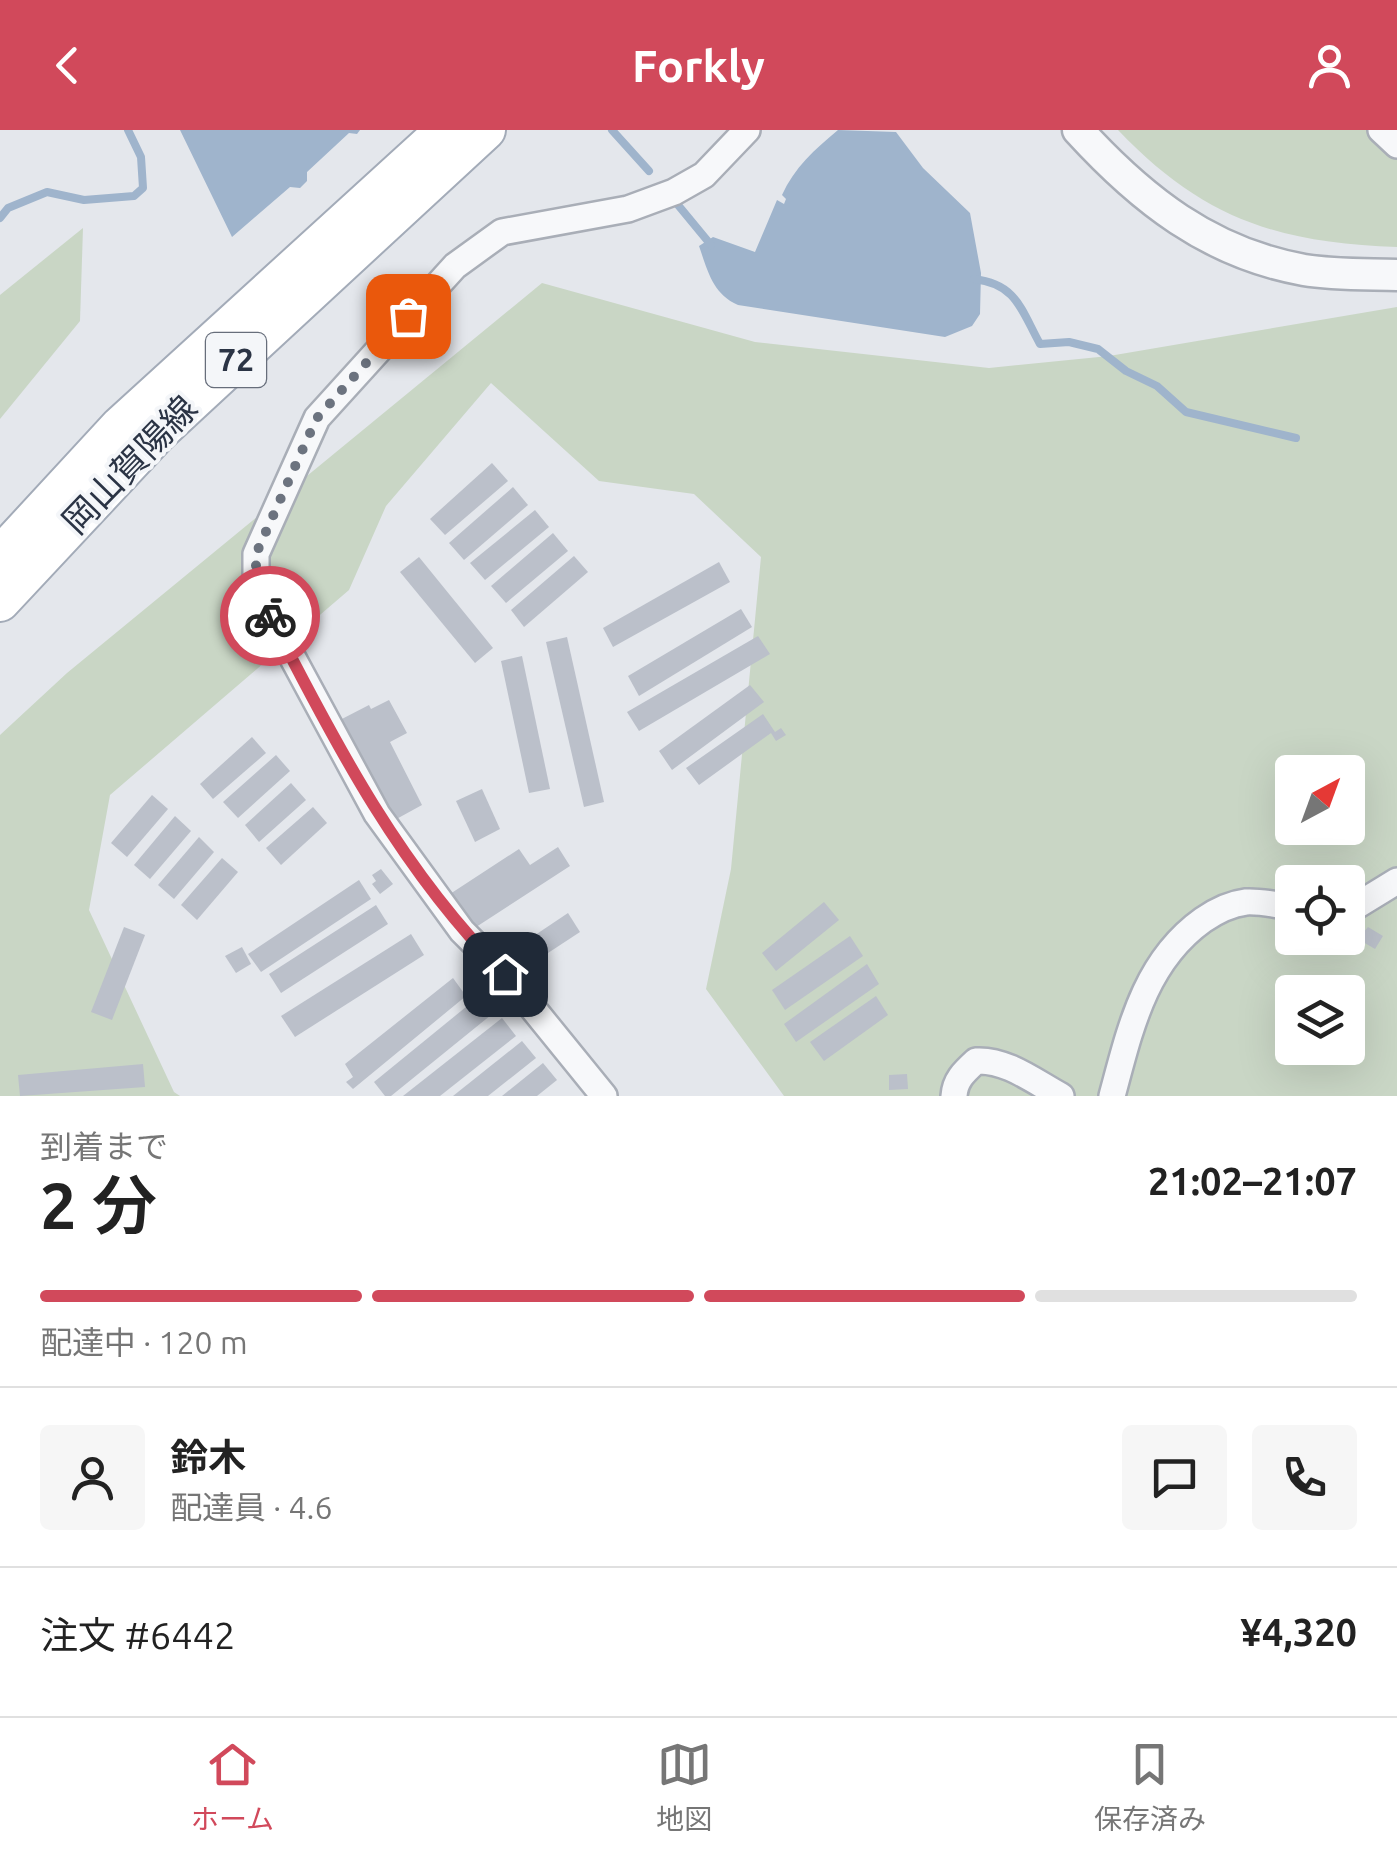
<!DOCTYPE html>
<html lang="ja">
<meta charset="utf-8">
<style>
body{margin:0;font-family:Ubuntu,"Noto Sans JP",sans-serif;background:#f6f6f6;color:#222;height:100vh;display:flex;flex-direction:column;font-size:38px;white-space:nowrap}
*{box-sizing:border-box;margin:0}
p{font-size:32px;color:#767676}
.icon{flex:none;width:55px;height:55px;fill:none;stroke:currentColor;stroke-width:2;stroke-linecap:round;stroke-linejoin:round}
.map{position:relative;height:966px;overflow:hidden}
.sheet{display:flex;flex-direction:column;background:#fff;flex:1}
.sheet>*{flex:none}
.needle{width:65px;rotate:41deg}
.fabs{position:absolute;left:1275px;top:625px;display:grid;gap:20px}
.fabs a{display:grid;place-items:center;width:90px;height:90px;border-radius:10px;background:#fff;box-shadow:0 10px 40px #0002;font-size:50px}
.pin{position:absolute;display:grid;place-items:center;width:85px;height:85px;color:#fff;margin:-42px;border-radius:20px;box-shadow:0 5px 15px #0006}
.courier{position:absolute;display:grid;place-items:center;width:100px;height:100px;margin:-50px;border:8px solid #d1495b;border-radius:50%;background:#fff;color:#222;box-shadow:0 2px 12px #0007}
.head em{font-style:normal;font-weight:600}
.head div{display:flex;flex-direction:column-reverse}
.head{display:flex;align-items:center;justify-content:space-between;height:170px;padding:0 40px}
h1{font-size:65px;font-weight:600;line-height:75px}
.bar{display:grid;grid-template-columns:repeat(4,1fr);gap:15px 10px;align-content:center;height:120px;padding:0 40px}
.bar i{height:12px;border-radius:8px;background:#e0e0e0}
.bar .selected{background:#d1495b}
.bar p{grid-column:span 4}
.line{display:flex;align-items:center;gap:25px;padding:0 40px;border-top:2px solid #e0e0e0}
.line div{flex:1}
.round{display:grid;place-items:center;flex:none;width:105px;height:105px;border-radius:10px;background:#f6f6f6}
header{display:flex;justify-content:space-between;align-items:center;height:130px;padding:0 40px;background:#d1495b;color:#fff;font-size:45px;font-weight:600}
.tab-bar{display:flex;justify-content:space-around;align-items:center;height:140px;border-top:2px solid #e0e0e0;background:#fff;font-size:28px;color:#767676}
.tab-bar a{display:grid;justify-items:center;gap:5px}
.tab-bar .selected{color:#d1495b}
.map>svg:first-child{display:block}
</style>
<header><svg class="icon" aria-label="back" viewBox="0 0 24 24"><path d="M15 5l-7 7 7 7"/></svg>Forkly<svg class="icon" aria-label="person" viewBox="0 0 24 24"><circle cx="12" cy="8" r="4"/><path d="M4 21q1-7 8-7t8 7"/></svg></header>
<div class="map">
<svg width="1397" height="966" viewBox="0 0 1397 966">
<rect width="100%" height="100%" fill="#e4e7ec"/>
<!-- green -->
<g fill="#c9d6c5" fill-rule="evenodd">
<path d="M1118 0H1369L1383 20 1397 27V117C1277 113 1202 88 1118 0Z"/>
<polygon points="83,98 80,191 0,289 0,165"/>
<path d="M542 153 755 212 989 238 1109 226 1397 177V966H784L706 859 731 739 761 427 694 364 599 351 491 253 386 376 349 460 110 665 89 780 174 962 180 966H0V605L67 543ZM1292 642H1348V698H1292ZM1292 752H1348V808H1292ZM1292 862H1348V918H1292Z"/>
</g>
<!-- water -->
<g fill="#9fb4cc">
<polygon points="180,0 360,0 357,4 349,3 307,42 307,51 300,58 290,57 232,107"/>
<path d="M838 0 896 2 923 38 970 83 981 143 980 184 972 196 945 207 738 175C713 164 708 142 699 116L713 107 755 122 777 70 784 74 786 69 782 65C794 38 815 19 838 0Z"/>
</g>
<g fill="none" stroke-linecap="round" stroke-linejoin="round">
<!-- stream -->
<g stroke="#9fb4cc" stroke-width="8">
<polyline points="612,0 649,41"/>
<polyline points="678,75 711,115"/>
<polyline points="0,88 8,78 47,62 84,70 134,66 143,58 141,27 128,0"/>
<path d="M974 149C1017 154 1021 180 1040 214L1069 212 1098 219 1126 241 1157 256 1186 282 1296 308"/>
</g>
</g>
<!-- building -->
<g fill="#bbc0ca">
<polygon points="492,333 508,351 445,405 430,389"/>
<polygon points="513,357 528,375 464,430 449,413"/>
<polygon points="535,380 549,397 485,450 470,433"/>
<polygon points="553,403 568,421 506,473 491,456"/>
<polygon points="574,426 588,442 524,497 511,480"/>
<polygon points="419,427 493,518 475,533 400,442"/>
<polygon points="719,432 730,452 613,517 603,498"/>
<polygon points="741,479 752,497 639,566 628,546"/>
<polygon points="758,506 770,524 639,601 627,582"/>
<polygon points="567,507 604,672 584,677 546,512"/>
<polygon points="522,526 550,659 529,663 501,531"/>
<polygon points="750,555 764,572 672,640 659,621"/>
<polygon points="389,570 407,603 390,612 422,675 391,692 338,591 369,575 371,579"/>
<polygon points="763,584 775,602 781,598 786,605 776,611 771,603 699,655 686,638"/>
<polygon points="252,607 266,623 213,669 200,654"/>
<polygon points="276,625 290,641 238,688 223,672"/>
<polygon points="291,653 306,670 259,712 245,695"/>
<polygon points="482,659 500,699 475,712 456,671"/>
<polygon points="152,665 168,679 127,727 111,713"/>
<polygon points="313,677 327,693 281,735 266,718"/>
<polygon points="175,686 191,701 150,749 134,735"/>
<polygon points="199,707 214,722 174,769 158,755"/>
<polygon points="558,717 570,736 473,799 450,764 519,719 530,735"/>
<polygon points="222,728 238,742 197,790 181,775"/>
<polygon points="381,739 393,754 380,764 372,754 376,751 372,745"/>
<polygon points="359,750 371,769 261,842 248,824"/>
<polygon points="824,772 839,790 776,841 762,823"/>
<polygon points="376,775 388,794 281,863 269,844"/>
<polygon points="568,783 580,802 516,844 504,826"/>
<polygon points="124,797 145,805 112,890 91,882"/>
<polygon points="1368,797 1383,806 1375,819 1358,809"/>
<polygon points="411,804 424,825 295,907 281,886"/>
<polygon points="850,806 863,826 785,880 772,860"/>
<polygon points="242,817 251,834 236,843 225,826"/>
<polygon points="867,834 879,854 796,912 784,894"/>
<polygon points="453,848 466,866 353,959 346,952 353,947 345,934"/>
<polygon points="876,866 888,885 824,931 810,912"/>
<polygon points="477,868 491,885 391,966 385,966 374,952"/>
<polygon points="502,888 516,906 440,966 403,966"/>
<polygon points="522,911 536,928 488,966 453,966"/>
<polygon points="543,933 557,950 537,966 502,966"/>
<polygon points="143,934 145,957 20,966 18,945"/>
<polygon points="907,944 908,959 889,960 889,945"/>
</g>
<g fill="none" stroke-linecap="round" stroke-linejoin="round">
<defs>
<g id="minor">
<polyline points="1381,0 1397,15"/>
<polyline points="1348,781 1397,751"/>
<polyline points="604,966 505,844 462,801 377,684 256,460 256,424 317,288 455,136 502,102 628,79 674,62 704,45 747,0"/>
<path d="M954 966C955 950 964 942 976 931 1006 929 1035 952 1061 966"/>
<path d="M1112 966C1130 900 1144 832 1203 790 1216 781 1230 774 1246 772 1260 771 1278 775 1292 777"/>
</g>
<path id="tertiary" d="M1078 0C1141 69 1209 123 1304 140 1334 145 1367 144 1397 145"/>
<g id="primary">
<polyline points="0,426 120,296 445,0"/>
<polyline points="0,472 158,303 486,0"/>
</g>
</defs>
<!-- minor casing -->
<use href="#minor" stroke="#a9aeb7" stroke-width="30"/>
<!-- tertiary casing -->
<use href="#tertiary" stroke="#a9aeb7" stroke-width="35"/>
<!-- primary casing -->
<use href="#primary" stroke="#a3abb8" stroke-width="42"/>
<!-- minor -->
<use href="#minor" stroke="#f7f8fa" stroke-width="25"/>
<!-- tertiary -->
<use href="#tertiary" stroke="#f7f8fa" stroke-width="30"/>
<!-- primary -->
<use href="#primary" stroke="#fff" stroke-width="38"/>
</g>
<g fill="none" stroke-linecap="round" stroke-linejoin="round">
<!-- done -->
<polyline stroke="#6c737f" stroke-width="10" stroke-dasharray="0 18" points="270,486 256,460 256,424 305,314 317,288 408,186"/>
<!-- route -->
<path stroke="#d1495b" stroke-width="12" d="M270 486C335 614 403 743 505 844"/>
</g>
<g text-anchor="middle" stroke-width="8" stroke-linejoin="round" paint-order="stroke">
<!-- shield labels -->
<rect fill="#f4f6f9" stroke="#676e7b" stroke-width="2.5" x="206" y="203" width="60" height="54" rx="8"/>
<g font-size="32" font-weight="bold" fill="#2b3445">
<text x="236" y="241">72</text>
</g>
<!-- street labels -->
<g font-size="35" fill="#2b3445" stroke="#f4f6f9">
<text transform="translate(130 335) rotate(-46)" y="12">岡山賀陽線</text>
</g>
</g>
</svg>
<div class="fabs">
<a><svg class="needle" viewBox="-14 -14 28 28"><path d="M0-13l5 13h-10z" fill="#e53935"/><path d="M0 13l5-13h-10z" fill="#767676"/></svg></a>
<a><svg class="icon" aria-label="locate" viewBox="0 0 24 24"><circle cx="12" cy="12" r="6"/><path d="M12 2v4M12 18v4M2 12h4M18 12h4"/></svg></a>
<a><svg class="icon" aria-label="layers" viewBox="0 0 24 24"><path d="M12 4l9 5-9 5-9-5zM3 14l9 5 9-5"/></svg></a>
</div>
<div class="pin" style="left:408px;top:186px;background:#ea580c"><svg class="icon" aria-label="bag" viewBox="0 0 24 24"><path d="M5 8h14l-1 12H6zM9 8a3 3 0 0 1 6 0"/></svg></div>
<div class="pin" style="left:505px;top:844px;background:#1f2937"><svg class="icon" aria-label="home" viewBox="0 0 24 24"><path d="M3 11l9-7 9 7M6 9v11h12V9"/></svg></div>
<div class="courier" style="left:270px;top:486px"><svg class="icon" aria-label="bike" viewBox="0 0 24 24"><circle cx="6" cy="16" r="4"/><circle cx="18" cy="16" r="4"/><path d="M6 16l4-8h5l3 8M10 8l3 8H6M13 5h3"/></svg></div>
</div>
<section class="sheet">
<div class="head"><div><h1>2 分</h1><p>到着まで</p></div><em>21:02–21:07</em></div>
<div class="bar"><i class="selected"></i><i class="selected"></i><i class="selected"></i><i></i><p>配達中 · 120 m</p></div>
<div class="line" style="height:180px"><a class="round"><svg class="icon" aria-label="person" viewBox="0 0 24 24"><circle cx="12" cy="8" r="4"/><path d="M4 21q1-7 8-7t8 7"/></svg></a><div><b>鈴木</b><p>配達員 · 4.6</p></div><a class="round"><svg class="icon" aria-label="chat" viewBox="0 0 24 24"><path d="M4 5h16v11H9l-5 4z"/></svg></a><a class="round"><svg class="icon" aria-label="phone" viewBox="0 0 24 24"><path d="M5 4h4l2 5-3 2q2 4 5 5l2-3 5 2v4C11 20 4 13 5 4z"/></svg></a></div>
<div class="line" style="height:130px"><div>注文 #6442</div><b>¥4,320</b></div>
</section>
<nav class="tab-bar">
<a class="selected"><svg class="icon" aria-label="home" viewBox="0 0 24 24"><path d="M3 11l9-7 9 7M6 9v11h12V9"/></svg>ホーム</a>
<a><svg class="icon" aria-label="map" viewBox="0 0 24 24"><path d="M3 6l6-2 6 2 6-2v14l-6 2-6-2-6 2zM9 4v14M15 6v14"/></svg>地図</a>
<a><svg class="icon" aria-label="saved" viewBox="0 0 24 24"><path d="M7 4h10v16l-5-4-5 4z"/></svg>保存済み</a>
</nav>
